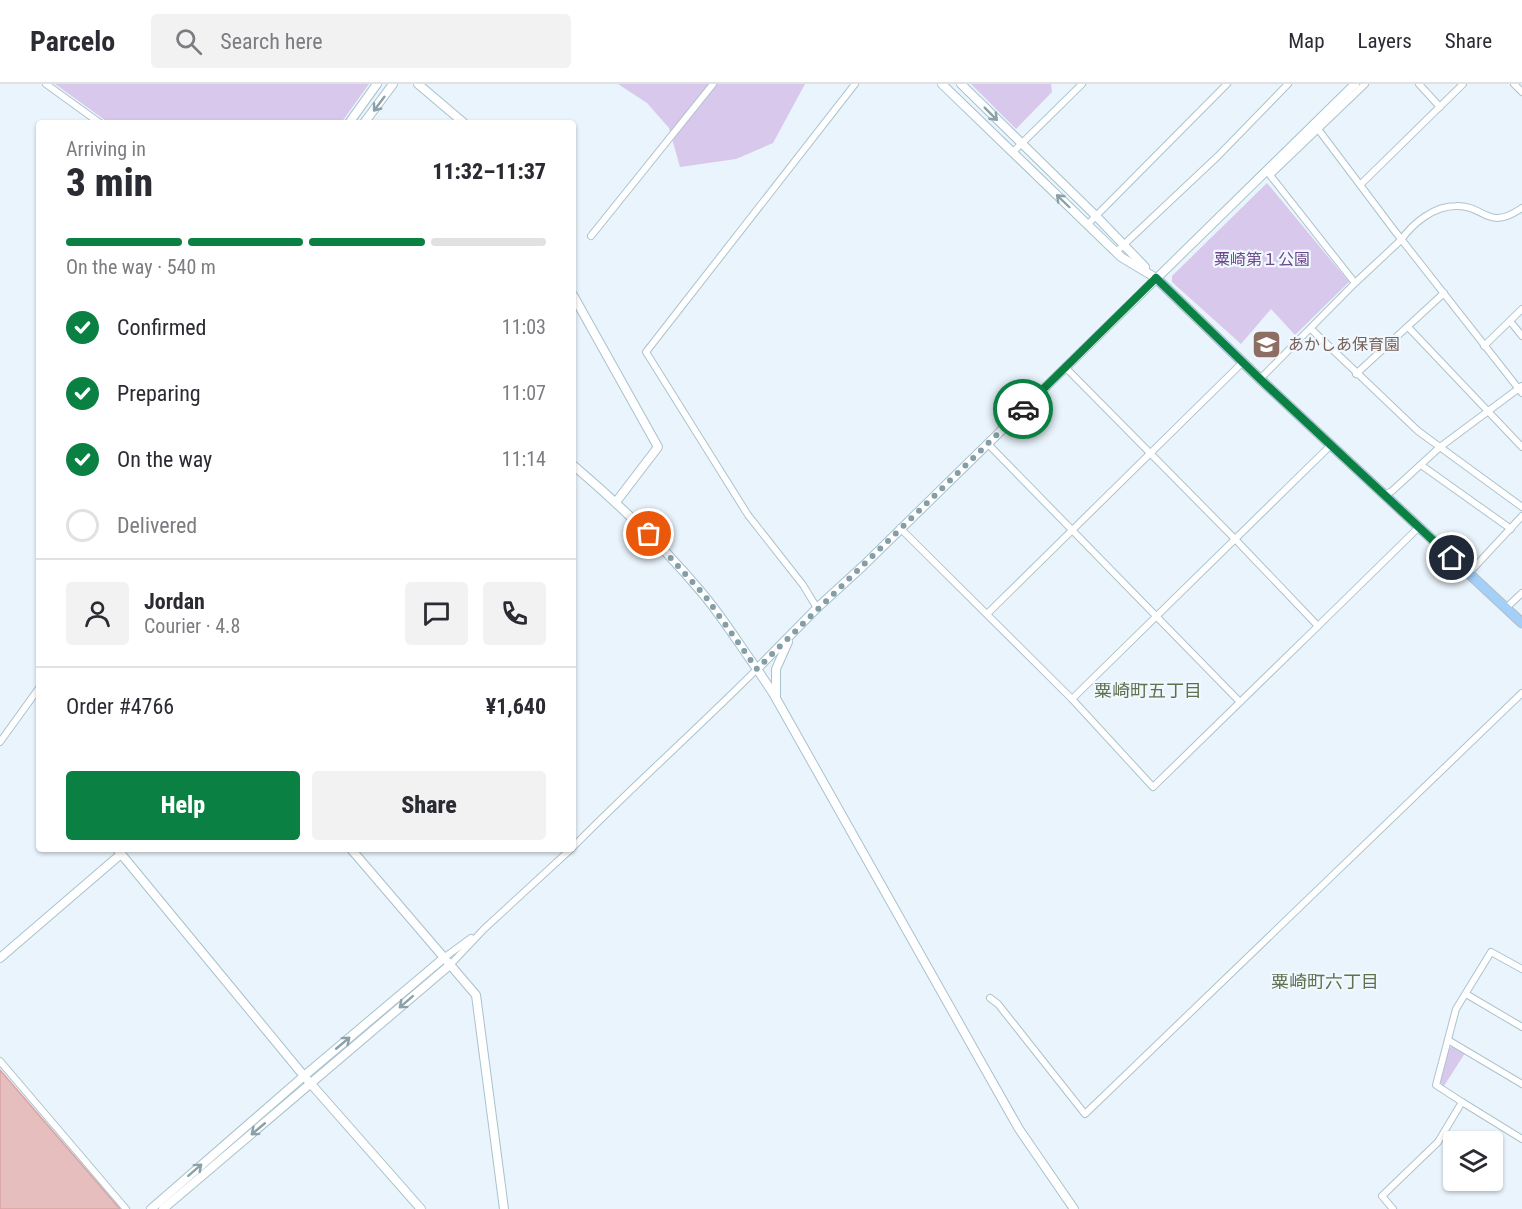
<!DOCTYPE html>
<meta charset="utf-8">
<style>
body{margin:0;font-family:"Roboto Condensed","Noto Sans JP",sans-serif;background:#f2f2f3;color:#2b2b33;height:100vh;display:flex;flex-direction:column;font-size:22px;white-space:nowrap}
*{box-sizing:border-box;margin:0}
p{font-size:20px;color:#7c7c81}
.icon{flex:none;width:33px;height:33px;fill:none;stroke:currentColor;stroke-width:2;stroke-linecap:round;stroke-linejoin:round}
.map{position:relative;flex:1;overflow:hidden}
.side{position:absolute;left:36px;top:36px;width:540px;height:732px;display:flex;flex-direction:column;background:#fff;border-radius:6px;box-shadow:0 2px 4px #0004}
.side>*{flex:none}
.controls{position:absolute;left:1443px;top:1047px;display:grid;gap:12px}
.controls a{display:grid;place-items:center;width:60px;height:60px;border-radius:6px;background:#fff;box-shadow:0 2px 4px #0004;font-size:30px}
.pin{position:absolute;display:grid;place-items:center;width:51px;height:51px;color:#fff;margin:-26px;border:3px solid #fff;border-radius:50%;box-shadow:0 2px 6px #0007}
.courier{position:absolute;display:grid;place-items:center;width:60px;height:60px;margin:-30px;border:4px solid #0b8043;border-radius:50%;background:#fff;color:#222;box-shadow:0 2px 8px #0007}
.overview em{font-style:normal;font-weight:800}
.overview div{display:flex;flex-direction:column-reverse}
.overview{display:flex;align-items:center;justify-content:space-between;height:102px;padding:0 30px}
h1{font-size:39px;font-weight:800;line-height:45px}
.bar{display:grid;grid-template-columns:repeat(4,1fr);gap:9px 6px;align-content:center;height:72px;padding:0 30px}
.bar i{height:8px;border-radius:4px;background:#e1e1e2}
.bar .on{background:#0b8043}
.bar p{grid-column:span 4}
.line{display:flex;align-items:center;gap:15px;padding:0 30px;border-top:2px solid #e1e1e2}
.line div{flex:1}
.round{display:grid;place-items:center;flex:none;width:63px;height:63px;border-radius:6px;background:#f2f2f3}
ol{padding:0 30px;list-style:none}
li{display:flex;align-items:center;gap:18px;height:66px}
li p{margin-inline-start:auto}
li .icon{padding:6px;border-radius:50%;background:#0b8043;color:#fff;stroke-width:4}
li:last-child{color:#7c7c81}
li i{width:33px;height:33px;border:3px solid #e1e1e2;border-radius:50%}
.action{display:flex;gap:12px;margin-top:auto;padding:12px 30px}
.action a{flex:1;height:69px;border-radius:6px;background:#0b8043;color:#fff;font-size:24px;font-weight:800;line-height:69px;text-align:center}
.action a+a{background:#f2f2f3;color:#2b2b33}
header{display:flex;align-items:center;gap:36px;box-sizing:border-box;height:84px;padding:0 30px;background:#fff;border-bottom:2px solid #e1e1e2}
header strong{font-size:28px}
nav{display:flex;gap:33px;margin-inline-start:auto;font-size:21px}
.search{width:420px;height:54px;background:#f2f2f3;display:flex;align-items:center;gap:15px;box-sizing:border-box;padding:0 21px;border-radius:6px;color:#7c7c81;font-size:22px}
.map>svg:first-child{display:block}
</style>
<header>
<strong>Parcelo</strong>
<div class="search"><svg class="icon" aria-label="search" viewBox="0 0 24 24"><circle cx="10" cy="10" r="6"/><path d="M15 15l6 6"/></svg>Search here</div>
<nav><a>Map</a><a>Layers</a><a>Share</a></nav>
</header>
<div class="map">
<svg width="1522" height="1125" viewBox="0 0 1522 1125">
<rect width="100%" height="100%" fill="#eaf4fc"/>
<!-- green -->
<g fill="#d8c8eb">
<polygon points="55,0 369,0 341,39 109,39"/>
<polygon points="618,0 805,0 773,59 736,75 680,83 669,44 647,19"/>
<polygon points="971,0 1051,0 1052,8 1016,45"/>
<polygon points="1267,99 1349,198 1295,251 1271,225 1241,260 1172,198 1172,192"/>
<polygon points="1453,962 1465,969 1444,1002 1440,998 1449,964"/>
</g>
<!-- water -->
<polygon fill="#e6bebe" stroke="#d8a5a4" stroke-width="1.5" points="0,986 120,1125 0,1125"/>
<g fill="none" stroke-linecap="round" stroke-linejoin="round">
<defs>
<g id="street">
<polyline points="46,0 100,39"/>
<polyline points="1419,0 1440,23"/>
<polyline points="1514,0 1522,8"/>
<polyline points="1318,45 1365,0"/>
<polyline points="1013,68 1082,0"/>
<polyline points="1360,101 1463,0"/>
<polyline points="1088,140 1227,0"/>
<polyline points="591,152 713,0"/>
<polyline points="1116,168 1218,72 1288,0"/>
<polyline points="1355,199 1270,91 1318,45 1394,146 1522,309"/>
<polyline points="1510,237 1522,252"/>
<polyline points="1408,243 1522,363"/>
<polyline points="1311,245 1418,347 1522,423"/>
<polyline points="1484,262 1522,225"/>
<polyline points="1065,283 1234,454 1318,542 1419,443"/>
<polyline points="1356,290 1444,209"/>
<path d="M1260 295 1355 199 1401 156C1413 139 1434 122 1456 122 1485 121 1487 148 1522 124"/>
<polyline points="988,360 1240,618"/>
<polyline points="1421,381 1511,445"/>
<polyline points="1384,411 1392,407 1440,363 1522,302"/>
<polyline points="900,444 1072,615 1153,703 1318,542"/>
<polyline points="1469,489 1522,432"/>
<polyline points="817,524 803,501 748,431 646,268 855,0"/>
<polyline points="1506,524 1522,509"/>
<polyline points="987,530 1243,278"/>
<polyline points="1072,615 1331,361"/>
<polyline points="0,658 39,604"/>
<path d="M573 763C633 702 697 645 757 585"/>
<polyline points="445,873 471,854"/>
<polyline points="451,880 484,845 571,765"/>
<polyline points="1466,910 1522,943"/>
<polyline points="990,914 998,920 1085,1030 1522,609"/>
<polyline points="1448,956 1522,1000"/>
<polyline points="0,977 126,1125"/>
<polyline points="1462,1018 1436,1001 1456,925 1491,868 1522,885"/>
<polyline points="1393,1125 1382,1112 1438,1058 1462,1018 1522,1055"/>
</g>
<g id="secondary">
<polyline points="418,0 464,39"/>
<polyline points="942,0 1121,173 1156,194"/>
<polyline points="961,0 1096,132 1145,183"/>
<polyline points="349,39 377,0"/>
<polyline points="364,39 393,0"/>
<polyline points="573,211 658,363 616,418"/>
<path d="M573 381C620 421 664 463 703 510 723 534 739 560 757 585"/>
<polyline points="776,612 776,585 788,558"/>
<polyline points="117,765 304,992 421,1125"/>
<polyline points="351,765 476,911 504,1125"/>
<polyline points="0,874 121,770"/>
<polyline points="151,1125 304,992 445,873"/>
<polyline points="163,1125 451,880"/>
<polyline points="1074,1125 1019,1045 981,978 773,609 757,585 817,524 863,482 1355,0"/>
</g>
<polyline id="primary" points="1156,194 1260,295 1522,539"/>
</defs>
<!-- street casing -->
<use href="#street" stroke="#adc3cd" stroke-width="8"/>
<!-- secondary casing -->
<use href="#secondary" stroke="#a8c2ce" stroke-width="10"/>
<!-- primary casing -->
<use href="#primary" stroke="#b1bfc3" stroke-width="11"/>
<!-- street -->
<use href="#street" stroke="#fff" stroke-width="6"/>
<!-- secondary -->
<use href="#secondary" stroke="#fff" stroke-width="8"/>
<!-- primary -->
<use href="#primary" stroke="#a4cff9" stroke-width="9"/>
</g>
<!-- one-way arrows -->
<defs><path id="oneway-shaft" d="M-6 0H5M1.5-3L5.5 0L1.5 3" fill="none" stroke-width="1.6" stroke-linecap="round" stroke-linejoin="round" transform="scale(1.5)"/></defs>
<g stroke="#8ba1a7">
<use href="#oneway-shaft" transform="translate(379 20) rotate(127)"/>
<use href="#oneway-shaft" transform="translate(991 30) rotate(45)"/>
<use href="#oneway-shaft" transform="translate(1063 117) rotate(-136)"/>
<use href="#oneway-shaft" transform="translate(406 918) rotate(139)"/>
<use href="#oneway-shaft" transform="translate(343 959) rotate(-40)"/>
<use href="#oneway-shaft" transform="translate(258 1045) rotate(140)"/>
<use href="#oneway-shaft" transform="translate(195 1086) rotate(-41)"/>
</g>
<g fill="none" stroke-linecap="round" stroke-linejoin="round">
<!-- done -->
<path stroke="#849da6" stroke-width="6" stroke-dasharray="0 10.8" d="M649 450 705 512 757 585C845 498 935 412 1023 325"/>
<!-- route -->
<polyline stroke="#0b8043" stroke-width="8" points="1023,325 1156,194 1260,295 1452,474"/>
</g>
<!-- icons -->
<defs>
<symbol id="school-square" viewBox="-11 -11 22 22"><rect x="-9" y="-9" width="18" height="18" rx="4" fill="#8d6e63" stroke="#f0f8ff"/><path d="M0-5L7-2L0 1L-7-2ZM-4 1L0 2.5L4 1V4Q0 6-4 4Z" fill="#fff"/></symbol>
</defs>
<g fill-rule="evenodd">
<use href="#school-square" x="1250" y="244" width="33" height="33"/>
</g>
<g text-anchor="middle" stroke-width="4.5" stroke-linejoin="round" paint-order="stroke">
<!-- park labels -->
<g font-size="16" fill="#6e4a89" stroke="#f0f8ff">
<text x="1262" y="181">粟崎第１公園</text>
</g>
<!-- education labels -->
<g font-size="16" fill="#785e54" stroke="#f0f8ff" text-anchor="start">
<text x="1288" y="266">あかしあ保育園</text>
</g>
<!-- neighbourhood labels -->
<g font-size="18" fill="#5f714f" stroke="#f0f8ff">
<text x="1148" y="613">粟崎町五丁目</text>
<text x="1325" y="904">粟崎町六丁目</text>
</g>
</g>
</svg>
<div class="controls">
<a><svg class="icon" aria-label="layers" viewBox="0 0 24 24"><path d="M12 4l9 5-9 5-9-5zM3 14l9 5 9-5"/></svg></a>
</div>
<div class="pin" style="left:649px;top:450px;background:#ea580c"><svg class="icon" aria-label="bag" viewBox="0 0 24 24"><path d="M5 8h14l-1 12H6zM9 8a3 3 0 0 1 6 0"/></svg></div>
<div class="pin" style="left:1452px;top:474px;background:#1f2937"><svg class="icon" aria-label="home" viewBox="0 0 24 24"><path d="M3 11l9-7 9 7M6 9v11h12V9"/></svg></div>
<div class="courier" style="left:1023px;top:325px"><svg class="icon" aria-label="car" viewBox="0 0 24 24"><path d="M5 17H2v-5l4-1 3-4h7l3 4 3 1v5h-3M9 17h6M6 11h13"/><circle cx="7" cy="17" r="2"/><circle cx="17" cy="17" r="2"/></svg></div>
<section class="side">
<div class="overview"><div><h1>3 min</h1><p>Arriving in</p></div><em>11:32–11:37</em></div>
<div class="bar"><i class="on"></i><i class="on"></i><i class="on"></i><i></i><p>On the way · 540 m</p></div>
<ol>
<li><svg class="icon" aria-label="check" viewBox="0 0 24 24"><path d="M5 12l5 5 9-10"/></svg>Confirmed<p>11:03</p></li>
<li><svg class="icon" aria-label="check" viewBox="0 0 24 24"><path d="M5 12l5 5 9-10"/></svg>Preparing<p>11:07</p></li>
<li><svg class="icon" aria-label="check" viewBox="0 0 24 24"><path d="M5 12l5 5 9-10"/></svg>On the way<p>11:14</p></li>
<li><i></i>Delivered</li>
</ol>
<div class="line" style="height:108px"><a class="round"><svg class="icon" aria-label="person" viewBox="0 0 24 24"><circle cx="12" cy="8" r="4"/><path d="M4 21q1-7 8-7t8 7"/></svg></a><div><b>Jordan</b><p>Courier · 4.8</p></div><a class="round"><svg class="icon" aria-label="chat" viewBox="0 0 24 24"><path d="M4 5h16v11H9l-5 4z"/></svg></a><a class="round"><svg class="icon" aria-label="phone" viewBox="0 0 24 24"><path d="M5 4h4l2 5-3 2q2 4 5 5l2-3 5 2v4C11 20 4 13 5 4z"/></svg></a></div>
<div class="line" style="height:78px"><div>Order #4766</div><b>¥1,640</b></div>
<div class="action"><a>Help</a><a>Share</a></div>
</section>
</div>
